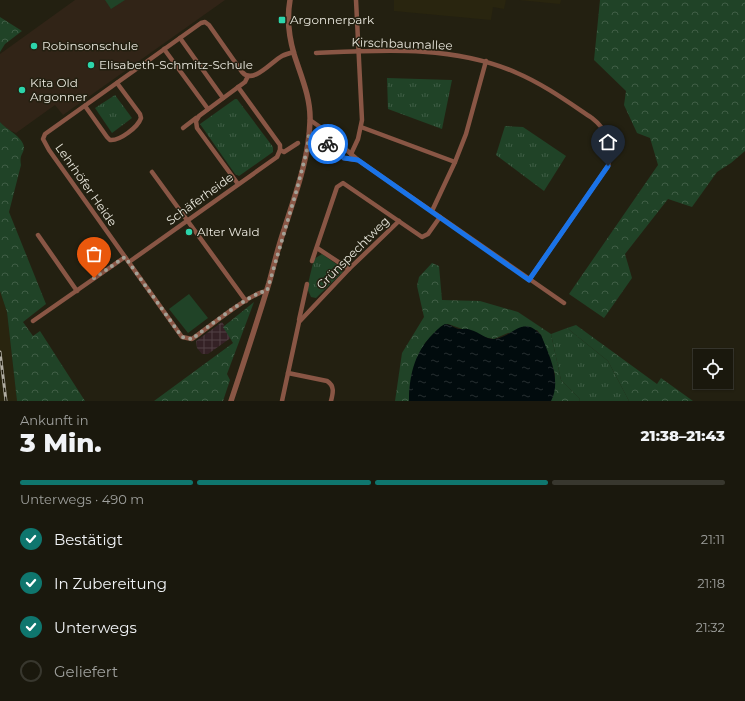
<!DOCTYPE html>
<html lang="de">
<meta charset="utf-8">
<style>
body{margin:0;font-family:Montserrat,sans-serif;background:#27251b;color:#f1f3f6;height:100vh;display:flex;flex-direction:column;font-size:15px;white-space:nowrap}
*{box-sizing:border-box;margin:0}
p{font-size:13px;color:#9fa09d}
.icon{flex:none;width:22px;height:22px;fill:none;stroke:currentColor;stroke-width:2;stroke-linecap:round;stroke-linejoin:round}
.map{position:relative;height:401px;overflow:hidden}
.drawer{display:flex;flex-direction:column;background:#1a180d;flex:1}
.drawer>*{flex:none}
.buttons{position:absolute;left:693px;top:349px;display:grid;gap:8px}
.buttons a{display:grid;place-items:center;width:40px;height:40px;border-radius:0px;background:#1a180d;box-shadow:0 1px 3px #0004,0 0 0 1px #38372e;font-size:20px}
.pin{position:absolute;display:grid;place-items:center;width:34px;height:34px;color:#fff;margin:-41px -17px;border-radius:50% 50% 50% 0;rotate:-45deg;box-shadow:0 0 4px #0007}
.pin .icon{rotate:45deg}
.courier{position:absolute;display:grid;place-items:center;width:40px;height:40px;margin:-20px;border:3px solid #1a73e8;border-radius:50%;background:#fff;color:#222;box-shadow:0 1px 5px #0007}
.overview em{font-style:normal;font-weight:800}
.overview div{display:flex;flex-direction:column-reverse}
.overview{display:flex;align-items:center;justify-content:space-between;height:68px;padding:0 20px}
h1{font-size:26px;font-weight:800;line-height:30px}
.bar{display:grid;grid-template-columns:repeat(4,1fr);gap:6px 4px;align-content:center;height:48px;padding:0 20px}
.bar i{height:5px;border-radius:3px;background:#38372e}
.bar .selected{background:#0f766e}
.bar p{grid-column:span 4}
ol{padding:0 20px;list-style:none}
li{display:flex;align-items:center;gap:12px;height:44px}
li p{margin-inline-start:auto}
li .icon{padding:4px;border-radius:50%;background:#0f766e;color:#fff;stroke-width:4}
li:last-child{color:#9fa09d}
li i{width:22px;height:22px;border:2px solid #38372e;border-radius:50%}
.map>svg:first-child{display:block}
</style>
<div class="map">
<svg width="745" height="401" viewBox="0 0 745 401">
<defs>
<pattern id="industrial-grid" width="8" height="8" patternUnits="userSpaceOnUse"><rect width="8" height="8" fill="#342125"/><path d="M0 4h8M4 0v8" fill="none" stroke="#514144"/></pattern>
<pattern id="grass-tufts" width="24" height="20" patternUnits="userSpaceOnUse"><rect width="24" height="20" fill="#204327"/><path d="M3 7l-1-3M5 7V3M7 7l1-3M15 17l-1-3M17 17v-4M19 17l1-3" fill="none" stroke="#405e46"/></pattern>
<pattern id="forest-crowns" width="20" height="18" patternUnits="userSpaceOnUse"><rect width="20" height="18" fill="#204327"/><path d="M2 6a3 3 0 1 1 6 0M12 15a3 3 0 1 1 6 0" fill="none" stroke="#405e46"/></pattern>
<pattern id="water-ripples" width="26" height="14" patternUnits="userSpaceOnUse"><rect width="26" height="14" fill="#010b0d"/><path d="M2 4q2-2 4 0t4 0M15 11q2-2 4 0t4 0" fill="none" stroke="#262f30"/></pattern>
</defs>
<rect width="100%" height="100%" fill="#232011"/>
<!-- built -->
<g fill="#29250f">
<polygon points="394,0 506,0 504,9 493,7 491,20 394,11"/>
<polygon points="519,0 561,0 560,4"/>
<polygon points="0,291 7,312 17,401 0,401"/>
</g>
<!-- industrial -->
<polygon fill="url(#industrial-grid)" points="222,322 232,337 208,354 202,354 197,348 196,341"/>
<!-- education -->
<polygon fill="#312417" points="75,0 225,0 63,115 55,105 16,133 6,129 0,122 0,54"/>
<!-- grass -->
<g fill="url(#grass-tufts)">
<polygon points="387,78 452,80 442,129 388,109"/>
<polygon points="115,95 132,118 112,133 95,108"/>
<polygon points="235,99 237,99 273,147 273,152 239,176 235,174 200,124"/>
<polygon points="505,126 523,127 566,156 544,191 496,155"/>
<polygon points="322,254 342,268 343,272 316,298 311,297 307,288 314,259"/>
<polygon points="567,328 608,361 629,401 579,401 580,399 561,380 551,334"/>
</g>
<!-- forest -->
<g fill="url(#forest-crowns)">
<polygon points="600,0 745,0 745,151 731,163 717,172 692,207 668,199 625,254 632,278 604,318 569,294 658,165 650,138 637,133 624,105 626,91 594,60"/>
<polygon points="0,17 22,31 5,44 0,52"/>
<path d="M0 122C7 130 23 137 24 147 24 154 19 154 21 165L9 212 46 304 23 322 33 336 40 331 85 401H17L7 312 0 291Z"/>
<polygon points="432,263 439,266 442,300 480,301 518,312 551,334 561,380 580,399 579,401 551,401 555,374 541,335 537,330 508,333 494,339 488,338 448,324 442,326 425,343 409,393 409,401 395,401 402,353 424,317 417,286 419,277"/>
<polygon points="254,302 227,374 230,380 223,401 154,401 233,343 223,327"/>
<polygon points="576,325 657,384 661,378 693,401 629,401 608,361 567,328"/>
</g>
<!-- pitch -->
<g fill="#204327">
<polygon points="105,0 125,0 111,9"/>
<polygon points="189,294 208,318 188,333 169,309"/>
</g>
<!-- water -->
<path fill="url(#water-ripples)" d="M445 324C451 324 453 328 459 329 463 329 467 328 471 330 479 332 485 339 494 339 514 337 522 314 541 335 549 355 562 380 551 401H409C409 377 414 355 430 337 435 332 439 327 445 324Z"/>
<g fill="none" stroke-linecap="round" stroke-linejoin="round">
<!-- minor -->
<g stroke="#895645" stroke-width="4.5">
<polyline points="180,38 223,98"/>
<polyline points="164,49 208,109"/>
<path d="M316 53C382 50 455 45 517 73 543 84 568 102 592 118 596 121 599 124 602 128 608 137 611 156 608 166L529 280"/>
<path d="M85 106 107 137 110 140C120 141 138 127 141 118L140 114 117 83"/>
<polyline points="310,120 320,127 358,160 564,303"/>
<polyline points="361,127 455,162"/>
<polyline points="183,128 196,118"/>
<polyline points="309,133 323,140 344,158 357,160"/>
<polyline points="280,150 284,152 298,143"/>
<polyline points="351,154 358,139 362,120 356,0"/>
<polyline points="152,172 246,301"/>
<polyline points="238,184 197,128 196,121 199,116 245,82 248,76"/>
<polyline points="432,211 455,162 466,134 486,61"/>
<polyline points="38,235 77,291"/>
<polyline points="317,248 349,269"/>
<polyline points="312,261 337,187 343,183 422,237 428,234 440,217"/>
<polyline points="129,262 277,157 280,150 280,145 238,87"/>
<path d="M267 291C251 292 208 328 192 339L182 337 49 150 43 139 45 134 201 23 205 22 209 25 242 72C253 85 271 62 282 56 286 54 290 53 294 52"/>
<polyline points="299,320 307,284"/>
<polyline points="33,321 125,257"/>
<path d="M288 373 327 381C335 386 333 393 331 401"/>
<polyline points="282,401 299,322 349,269 399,221"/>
</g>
<!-- tertiary -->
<path stroke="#895645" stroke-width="5.5" d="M231 401C244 362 257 322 269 283 274 265 278 247 284 230 295 195 309 159 310 121 311 98 301 76 294 54 289 37 287 17 290 0"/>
<defs>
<polyline id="rail" points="0,352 6,401"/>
</defs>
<!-- rail casing -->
<use href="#rail" stroke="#b1aea3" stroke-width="3"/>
<!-- rail -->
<use href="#rail" stroke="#232011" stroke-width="1.5" stroke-dasharray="4.5" stroke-linecap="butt"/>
</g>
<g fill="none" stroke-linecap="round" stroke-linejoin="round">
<!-- done -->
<path stroke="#a4a196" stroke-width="4" stroke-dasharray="0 7.2" d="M94 278 125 257 182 337 192 339C207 328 251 292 267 291L297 189 307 150 309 134 319 138 328 144"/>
<!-- route -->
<polyline stroke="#1a73e8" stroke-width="5" points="328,144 344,158 358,160 529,280 608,166"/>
</g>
<!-- markers -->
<g fill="#2cd5ab" stroke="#232011" stroke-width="1.5">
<rect x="278" y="16" width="8" height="8" rx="2"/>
<circle cx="34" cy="46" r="4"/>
<circle cx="91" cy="65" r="4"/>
<circle cx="22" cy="90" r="4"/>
<circle cx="189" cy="232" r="4"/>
</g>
<g text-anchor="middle" stroke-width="3" stroke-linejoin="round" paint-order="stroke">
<!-- poi labels -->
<g font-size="12" fill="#e9e7dd" stroke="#232011" text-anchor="start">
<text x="290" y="24">Argonnerpark</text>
<text x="42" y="50">Robinsonschule</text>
<text x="99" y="69">Elisabeth-Schmitz-Schule</text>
<text x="30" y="87">Kita Old<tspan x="30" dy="14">Argonner</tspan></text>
<text x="197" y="236">Alter Wald</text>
</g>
<!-- street labels -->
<g font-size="12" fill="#e9e7dd" stroke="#232011">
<text transform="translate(402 44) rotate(2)" y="4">Kirschbaumallee</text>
<text transform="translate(86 185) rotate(55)" y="4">Lehrhöfer Heide</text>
<text transform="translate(200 199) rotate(-36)" y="4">Schäferheide</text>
<text transform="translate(353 253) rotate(-45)" y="4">Grünspechtweg</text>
</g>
</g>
</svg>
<div class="buttons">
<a><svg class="icon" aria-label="locate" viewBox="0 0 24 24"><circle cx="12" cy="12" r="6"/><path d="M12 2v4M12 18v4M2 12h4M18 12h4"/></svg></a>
</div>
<div class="pin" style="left:94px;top:278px;background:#ea580c"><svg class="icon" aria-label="bag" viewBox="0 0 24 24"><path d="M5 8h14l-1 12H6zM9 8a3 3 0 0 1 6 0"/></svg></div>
<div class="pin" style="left:608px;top:166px;background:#1f2937"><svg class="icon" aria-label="home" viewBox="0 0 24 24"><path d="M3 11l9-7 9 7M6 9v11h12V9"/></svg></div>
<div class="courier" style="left:328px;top:144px"><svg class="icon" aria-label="bike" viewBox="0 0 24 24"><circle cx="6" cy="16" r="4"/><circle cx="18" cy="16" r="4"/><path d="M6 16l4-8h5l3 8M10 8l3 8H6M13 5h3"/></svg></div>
</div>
<section class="drawer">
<div class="overview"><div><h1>3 Min.</h1><p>Ankunft in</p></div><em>21:38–21:43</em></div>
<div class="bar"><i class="selected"></i><i class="selected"></i><i class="selected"></i><i></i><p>Unterwegs · 490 m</p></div>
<ol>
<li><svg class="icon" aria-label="check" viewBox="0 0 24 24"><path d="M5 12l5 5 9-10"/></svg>Bestätigt<p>21:11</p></li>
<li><svg class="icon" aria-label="check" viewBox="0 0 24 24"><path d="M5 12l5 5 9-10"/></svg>In Zubereitung<p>21:18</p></li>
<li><svg class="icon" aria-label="check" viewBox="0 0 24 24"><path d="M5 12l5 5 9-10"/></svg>Unterwegs<p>21:32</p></li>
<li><i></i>Geliefert</li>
</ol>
</section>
